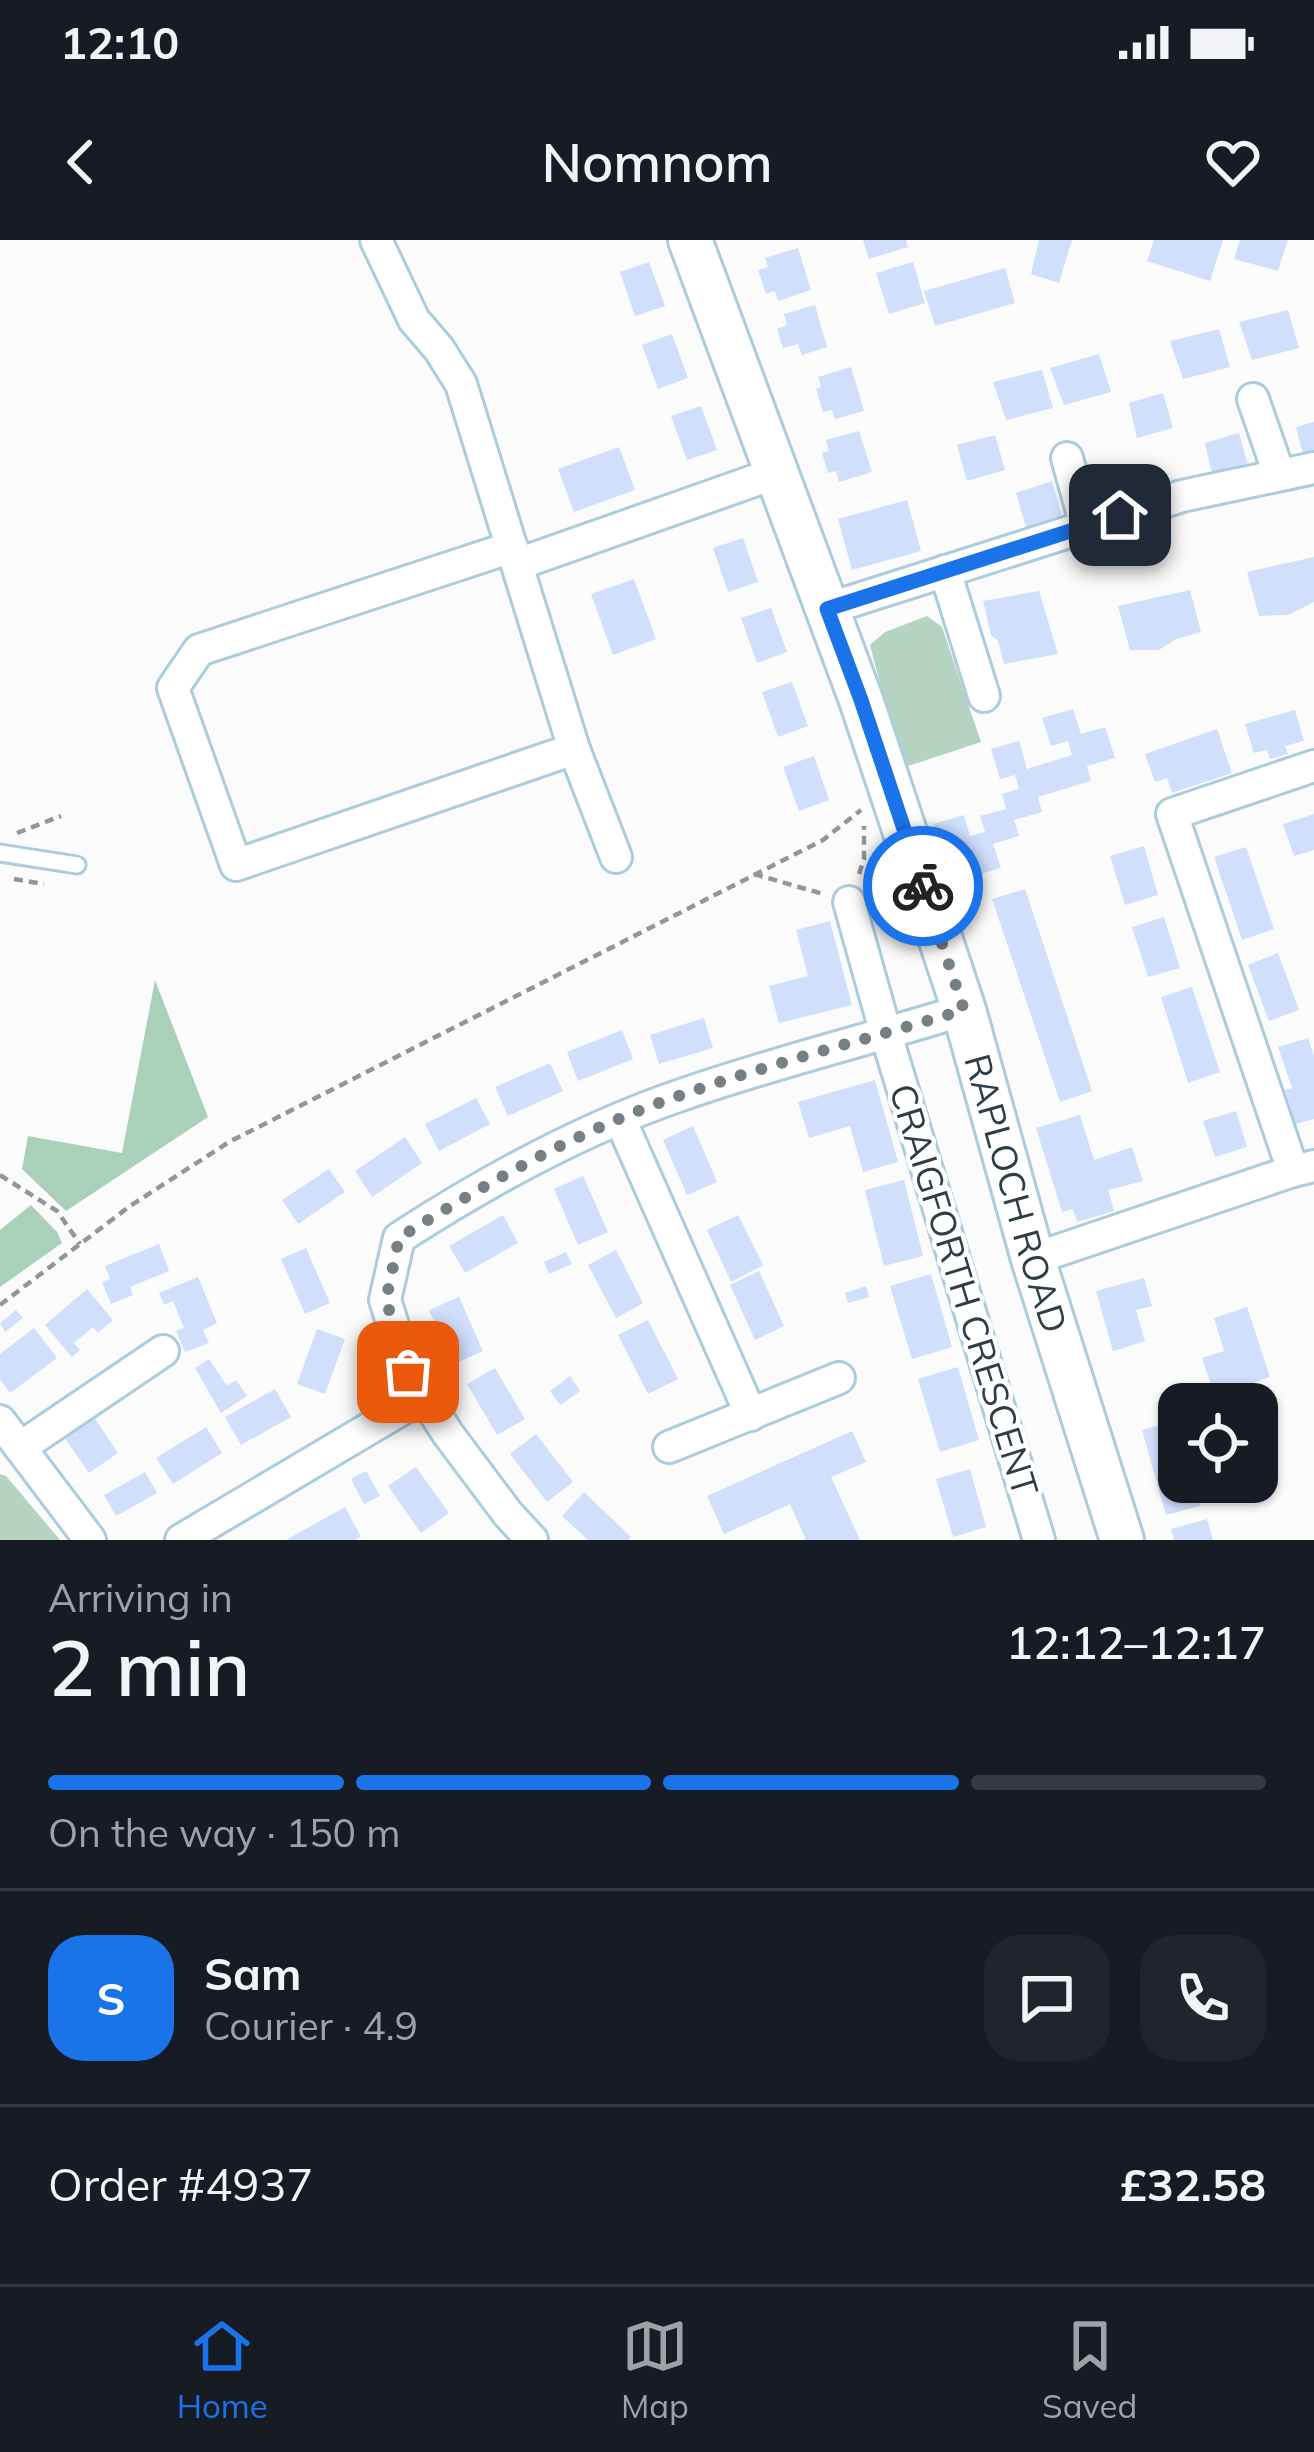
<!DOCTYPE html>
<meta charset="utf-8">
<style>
body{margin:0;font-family:Mulish,sans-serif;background:#20242c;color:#f1f3f6;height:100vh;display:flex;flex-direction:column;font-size:45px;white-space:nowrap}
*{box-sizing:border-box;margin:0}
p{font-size:39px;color:#9ea1a6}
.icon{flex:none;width:66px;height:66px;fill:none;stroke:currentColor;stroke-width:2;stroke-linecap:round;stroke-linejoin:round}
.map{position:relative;height:1300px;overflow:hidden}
.sheet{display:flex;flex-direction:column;background:#171b24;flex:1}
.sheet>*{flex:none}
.fabs{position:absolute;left:1158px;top:1143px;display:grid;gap:24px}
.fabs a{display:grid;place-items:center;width:120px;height:120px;border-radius:24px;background:#171b24;box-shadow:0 3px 9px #0004;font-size:60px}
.pin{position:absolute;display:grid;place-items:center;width:102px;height:102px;color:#fff;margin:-51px;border-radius:24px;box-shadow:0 6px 18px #0006}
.courier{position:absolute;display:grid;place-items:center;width:120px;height:120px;margin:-60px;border:9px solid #1a73e8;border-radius:50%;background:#fff;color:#222;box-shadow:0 3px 15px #0007}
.headline em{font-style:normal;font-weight:600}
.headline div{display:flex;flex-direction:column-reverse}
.headline{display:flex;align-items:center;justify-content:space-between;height:204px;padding:0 48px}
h1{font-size:78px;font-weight:600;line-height:90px}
.bar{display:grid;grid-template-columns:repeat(4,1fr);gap:18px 12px;align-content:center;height:144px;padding:0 48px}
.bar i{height:15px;border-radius:9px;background:#363941}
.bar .current{background:#1a73e8}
.bar p{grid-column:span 4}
.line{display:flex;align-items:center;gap:30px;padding:0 48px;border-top:3px solid #363941}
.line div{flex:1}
.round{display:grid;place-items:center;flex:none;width:126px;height:126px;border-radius:36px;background:#20242c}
.status{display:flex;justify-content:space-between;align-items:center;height:84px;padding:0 60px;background:#171b24;direction:ltr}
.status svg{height:33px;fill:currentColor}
header{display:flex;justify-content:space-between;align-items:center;height:156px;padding:0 48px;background:#171b24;font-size:54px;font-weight:600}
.tabs{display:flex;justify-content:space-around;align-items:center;height:168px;border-top:3px solid #363941;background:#171b24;font-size:33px;color:#9ea1a6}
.tabs a{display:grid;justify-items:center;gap:6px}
.tabs .current{color:#1a73e8}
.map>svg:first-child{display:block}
</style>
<div class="status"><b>12:10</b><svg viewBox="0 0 49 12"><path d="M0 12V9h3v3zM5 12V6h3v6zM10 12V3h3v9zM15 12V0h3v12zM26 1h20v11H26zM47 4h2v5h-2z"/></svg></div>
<header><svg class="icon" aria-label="back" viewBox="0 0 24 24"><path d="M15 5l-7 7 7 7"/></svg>Nomnom<svg class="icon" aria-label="heart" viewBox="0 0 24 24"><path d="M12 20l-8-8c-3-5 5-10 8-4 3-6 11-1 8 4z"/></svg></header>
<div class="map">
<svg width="1314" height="1300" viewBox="0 0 1314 1300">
<rect width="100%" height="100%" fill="#fbfbfb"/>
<!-- green -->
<g fill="#b4d4c1">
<polygon points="927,376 942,387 981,502 902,528 870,405 885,392"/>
<polygon points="0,1234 6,1236 60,1300 0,1300"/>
</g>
<!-- forest -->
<g fill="#a9d1b9">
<polygon points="155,740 208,877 66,971 22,929 28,896 122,913"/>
<polygon points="31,965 57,992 62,1003 0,1047 0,990"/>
</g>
<!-- building -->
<g fill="#cfdffc">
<polygon points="863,0 906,0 908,7 869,19"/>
<polygon points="1039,0 1072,0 1059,43 1031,34"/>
<polygon points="1154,0 1223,0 1210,41 1147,21"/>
<polygon points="1240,0 1288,0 1278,31 1234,19"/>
<polygon points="798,8 811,50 778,61 775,51 766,54 758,30 768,27 765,18"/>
<polygon points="649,22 665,66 635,76 620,32"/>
<polygon points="913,22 925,63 889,74 876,33"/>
<polygon points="1005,28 1015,63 935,86 924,51"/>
<polygon points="815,65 827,107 802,115 798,104 783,108 777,89 787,85 784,74"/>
<polygon points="1288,70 1299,108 1252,120 1239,82"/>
<polygon points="1219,89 1230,127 1183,139 1170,101"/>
<polygon points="672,94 688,138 658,149 642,105"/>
<polygon points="1099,114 1111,152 1064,165 1050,128"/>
<polygon points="851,127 864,171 835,179 832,170 823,172 816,149 821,147 818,137"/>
<polygon points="1042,130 1053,168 1006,180 993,142"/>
<polygon points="1163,153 1173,188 1137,198 1129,163"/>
<polygon points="701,166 717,210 687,220 671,176"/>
<polygon points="1314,182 1314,219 1305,222 1296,187"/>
<polygon points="859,191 872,232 839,242 836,231 828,233 822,213 829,211 826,200"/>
<polygon points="1239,193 1249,228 1213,238 1205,203"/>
<polygon points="995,195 1005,230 967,241 957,205"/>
<polygon points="619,207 635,250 574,272 558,229"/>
<polygon points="1142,229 1154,265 1116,271 1105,237"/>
<polygon points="1052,241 1064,283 1028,294 1016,253"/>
<polygon points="907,260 921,311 852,330 838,279"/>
<polygon points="743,298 758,342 728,352 713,308"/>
<polygon points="1314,317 1314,362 1288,375 1259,376 1247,332"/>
<polygon points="634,339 656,399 613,415 591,354"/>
<polygon points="1190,350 1201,392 1176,399 1159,410 1130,410 1118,366"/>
<polygon points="1039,351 1058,414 1004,424 998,401 991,395 983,361"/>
<polygon points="771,368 787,412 757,423 741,378"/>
<polygon points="792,442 808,486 778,497 762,452"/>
<polygon points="1073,469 1081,494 1105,487 1115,518 1087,526 1091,541 1038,557 1042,572 1014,580 1019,596 993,604 1001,628 967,638 959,610 943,615 933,584 964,575 970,596 985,592 980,576 1006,569 1002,554 1019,549 1015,535 1000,539 991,509 1019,501 1027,529 1072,515 1068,501 1051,506 1042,478"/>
<polygon points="1295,470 1304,501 1285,506 1288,514 1270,519 1267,510 1254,513 1245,484"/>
<polygon points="1217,489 1232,533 1172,553 1167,538 1155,542 1145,514"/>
<polygon points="814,516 829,560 799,571 783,527"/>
<polygon points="1314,574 1314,610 1294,616 1283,584"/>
<polygon points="1144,606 1158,655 1125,665 1110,616"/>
<polygon points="1246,607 1274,689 1242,700 1214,617"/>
<polygon points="1025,649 1092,851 1060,862 992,659"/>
<polygon points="1164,677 1180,728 1148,737 1132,687"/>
<polygon points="830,681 852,765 779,783 769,746 808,736 796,690"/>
<polygon points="1278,713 1299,770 1269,781 1248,725"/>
<polygon points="1192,747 1220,832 1188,843 1161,757"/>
<polygon points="704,778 713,808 659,824 650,795"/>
<polygon points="622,790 633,819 578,841 567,812"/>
<polygon points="1308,798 1314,816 1314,879 1296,884 1285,850 1292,848 1278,807"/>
<polygon points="550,823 563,851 508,876 495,847"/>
<polygon points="875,840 898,922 863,932 850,886 809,898 798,862"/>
<polygon points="476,858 490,884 439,911 425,884"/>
<polygon points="1236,871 1247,907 1215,917 1203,881"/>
<polygon points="1080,875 1094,920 1132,907 1143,941 1108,950 1114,971 1077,982 1073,969 1062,972 1036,888"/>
<polygon points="693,886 717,942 687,955 663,900"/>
<polygon points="405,897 422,923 372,957 355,931"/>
<polygon points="329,929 345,952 298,984 282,960"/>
<polygon points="583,936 608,992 578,1005 554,949"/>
<polygon points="904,940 923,1016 884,1026 865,950"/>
<polygon points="503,975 518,1003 465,1033 449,1006"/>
<polygon points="738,975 763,1025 731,1042 707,990"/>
<polygon points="159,1004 169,1031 130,1047 133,1055 111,1064 102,1042 110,1039 105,1026"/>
<polygon points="306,1008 330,1063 305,1074 281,1019"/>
<polygon points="616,1010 643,1063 616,1078 588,1025"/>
<polygon points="566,1012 572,1024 549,1034 544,1022"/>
<polygon points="759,1031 784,1086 755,1100 730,1045"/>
<polygon points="931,1034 952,1107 912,1119 890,1046"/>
<polygon points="198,1037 217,1083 203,1090 209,1103 185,1112 176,1091 184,1088 173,1061 164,1065 159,1053"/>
<polygon points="1144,1038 1152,1066 1136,1070 1145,1101 1113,1111 1096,1051"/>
<polygon points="866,1046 869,1057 848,1063 845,1053"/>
<polygon points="87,1049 113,1080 98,1093 93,1087 74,1103 80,1110 72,1117 45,1085"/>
<polygon points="459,1057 483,1111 454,1124 429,1070"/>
<polygon points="1247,1067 1270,1137 1215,1156 1202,1118 1224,1111 1214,1078"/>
<polygon points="16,1070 23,1078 5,1092 0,1083"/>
<polygon points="648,1080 678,1139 648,1154 618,1095"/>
<polygon points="34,1088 57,1118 10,1153 0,1139 0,1114"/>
<polygon points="317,1089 345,1099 325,1154 297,1144"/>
<polygon points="209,1119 227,1146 236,1140 247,1156 221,1173 195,1128"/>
<polygon points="958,1127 979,1200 940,1212 918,1139"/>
<polygon points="495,1128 525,1179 497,1195 467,1144"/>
<polygon points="570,1136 580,1151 560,1165 550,1151"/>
<polygon points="275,1149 291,1177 241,1205 225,1177"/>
<polygon points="90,1171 118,1213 89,1233 60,1191"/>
<polygon points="1176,1181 1179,1192 1179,1242 1193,1242 1200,1266 1166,1275 1142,1190"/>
<polygon points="206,1187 222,1213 173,1244 156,1218"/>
<polygon points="852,1191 866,1222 831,1237 860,1300 806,1300 790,1264 724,1294 707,1256"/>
<polygon points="536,1194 573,1242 547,1262 510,1214"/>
<polygon points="416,1227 449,1273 421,1293 388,1246"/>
<polygon points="970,1229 986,1287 953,1297 936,1239"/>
<polygon points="366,1231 380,1256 364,1264 351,1239"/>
<polygon points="145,1232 157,1253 116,1276 104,1255"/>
<polygon points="584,1252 631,1297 628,1300 588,1300 562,1276"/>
<polygon points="345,1267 361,1297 355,1300 286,1300"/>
<polygon points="1207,1279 1213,1300 1174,1300 1171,1289"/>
</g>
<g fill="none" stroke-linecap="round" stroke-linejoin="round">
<defs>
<polyline id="lane" points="0,613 77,625"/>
<g id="street">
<polyline points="376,0 414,80 439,109 461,144 574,509 236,625 173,448 199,410 512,307"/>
<polyline points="1253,159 1279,234"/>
<polyline points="1067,218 1086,286"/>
<polyline points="518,324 776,233"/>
<polyline points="945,331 984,456"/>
<polyline points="827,369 1182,256 1314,228"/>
<polyline points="574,509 616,617"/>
<polyline points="849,662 886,794 1039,1300"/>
<polyline points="620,879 751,1175"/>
<polyline points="1293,931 1172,574 1314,526"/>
<polyline points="1033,1019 1293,931 1314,926"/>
<polyline points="0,1181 90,1300"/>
<polyline points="21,1207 163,1111"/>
<polyline points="669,1207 839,1138"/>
<polyline points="181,1300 424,1156"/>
<path d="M532 1300 508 1274 448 1194 408 1132 385 1060 399 998C487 941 583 888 684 854 776 822 871 799 964 770"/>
</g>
<g id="secondary">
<path id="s1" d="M690 0 861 460 893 556 964 770 1033 1019 1122 1300"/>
</g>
</defs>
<!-- lane casing -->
<use href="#lane" stroke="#aaccdc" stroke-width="21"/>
<!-- street casing -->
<use href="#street" stroke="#aaccdc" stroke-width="36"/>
<!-- secondary casing -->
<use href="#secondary" stroke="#aaccdc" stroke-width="48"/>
<!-- path -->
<g stroke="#90979b" stroke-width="4.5" stroke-dasharray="9 6" stroke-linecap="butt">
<polyline points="17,593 61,576"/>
<polyline points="754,634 823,654"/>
<polyline points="859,634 864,619 864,586"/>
<polyline points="14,639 44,644"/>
<polyline points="0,935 57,971 80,1004"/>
<polyline points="0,1065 130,966 229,902 823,600 861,570"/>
</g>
<!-- lane -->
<use href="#lane" stroke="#fff" stroke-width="15"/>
<!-- street -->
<use href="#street" stroke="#fff" stroke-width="30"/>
<!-- secondary -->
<use href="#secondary" stroke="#fff" stroke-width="42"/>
</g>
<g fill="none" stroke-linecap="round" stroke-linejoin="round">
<!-- done -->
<path stroke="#768084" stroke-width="12" stroke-dasharray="0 21.6" d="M408 1132 386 1060 399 998C488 942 583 888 684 854 776 822 871 798 964 770L923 646"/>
<!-- route -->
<polyline stroke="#1a73e8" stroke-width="15" points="923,646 861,460 827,369 1120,275"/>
</g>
<g text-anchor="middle" stroke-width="9" stroke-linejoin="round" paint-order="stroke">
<!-- street labels -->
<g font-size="36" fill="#2f3d44" stroke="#fff">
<text dy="13" stroke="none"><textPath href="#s1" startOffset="1008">RAPLOCH ROAD</textPath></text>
<text transform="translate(964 1050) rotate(73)" y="13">CRAIGFORTH CRESCENT</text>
</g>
</g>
</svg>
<div class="fabs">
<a><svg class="icon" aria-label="locate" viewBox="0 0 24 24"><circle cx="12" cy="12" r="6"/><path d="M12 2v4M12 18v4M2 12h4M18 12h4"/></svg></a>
</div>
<div class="pin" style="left:408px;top:1132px;background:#ea580c"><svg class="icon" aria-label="bag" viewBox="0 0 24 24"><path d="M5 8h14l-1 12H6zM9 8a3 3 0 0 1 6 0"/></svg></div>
<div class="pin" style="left:1120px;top:275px;background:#1f2937"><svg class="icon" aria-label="home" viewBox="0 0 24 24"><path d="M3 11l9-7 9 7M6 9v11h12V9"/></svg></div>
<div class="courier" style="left:923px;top:646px"><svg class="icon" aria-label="bike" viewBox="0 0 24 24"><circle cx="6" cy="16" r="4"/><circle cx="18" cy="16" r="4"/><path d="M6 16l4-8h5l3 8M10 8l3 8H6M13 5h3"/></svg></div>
</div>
<section class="sheet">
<div class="headline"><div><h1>2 min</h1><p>Arriving in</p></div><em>12:12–12:17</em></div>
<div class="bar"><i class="current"></i><i class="current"></i><i class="current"></i><i></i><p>On the way · 150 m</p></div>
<div class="line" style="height:216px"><b class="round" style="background:#1a73e8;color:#fff">S</b><div><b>Sam</b><p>Courier · 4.9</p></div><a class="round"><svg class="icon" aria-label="chat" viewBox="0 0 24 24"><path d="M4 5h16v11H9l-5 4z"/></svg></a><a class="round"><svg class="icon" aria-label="phone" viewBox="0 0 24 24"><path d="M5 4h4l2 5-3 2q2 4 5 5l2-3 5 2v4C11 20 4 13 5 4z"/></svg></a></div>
<div class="line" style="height:156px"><div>Order #4937</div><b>£32.58</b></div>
</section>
<nav class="tabs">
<a class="current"><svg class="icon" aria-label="home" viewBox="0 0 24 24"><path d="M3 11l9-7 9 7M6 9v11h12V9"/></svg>Home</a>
<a><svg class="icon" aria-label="map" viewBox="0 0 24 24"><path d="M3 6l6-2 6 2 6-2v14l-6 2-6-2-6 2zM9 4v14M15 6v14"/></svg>Map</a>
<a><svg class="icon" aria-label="saved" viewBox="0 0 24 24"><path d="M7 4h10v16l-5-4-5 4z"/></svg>Saved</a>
</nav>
